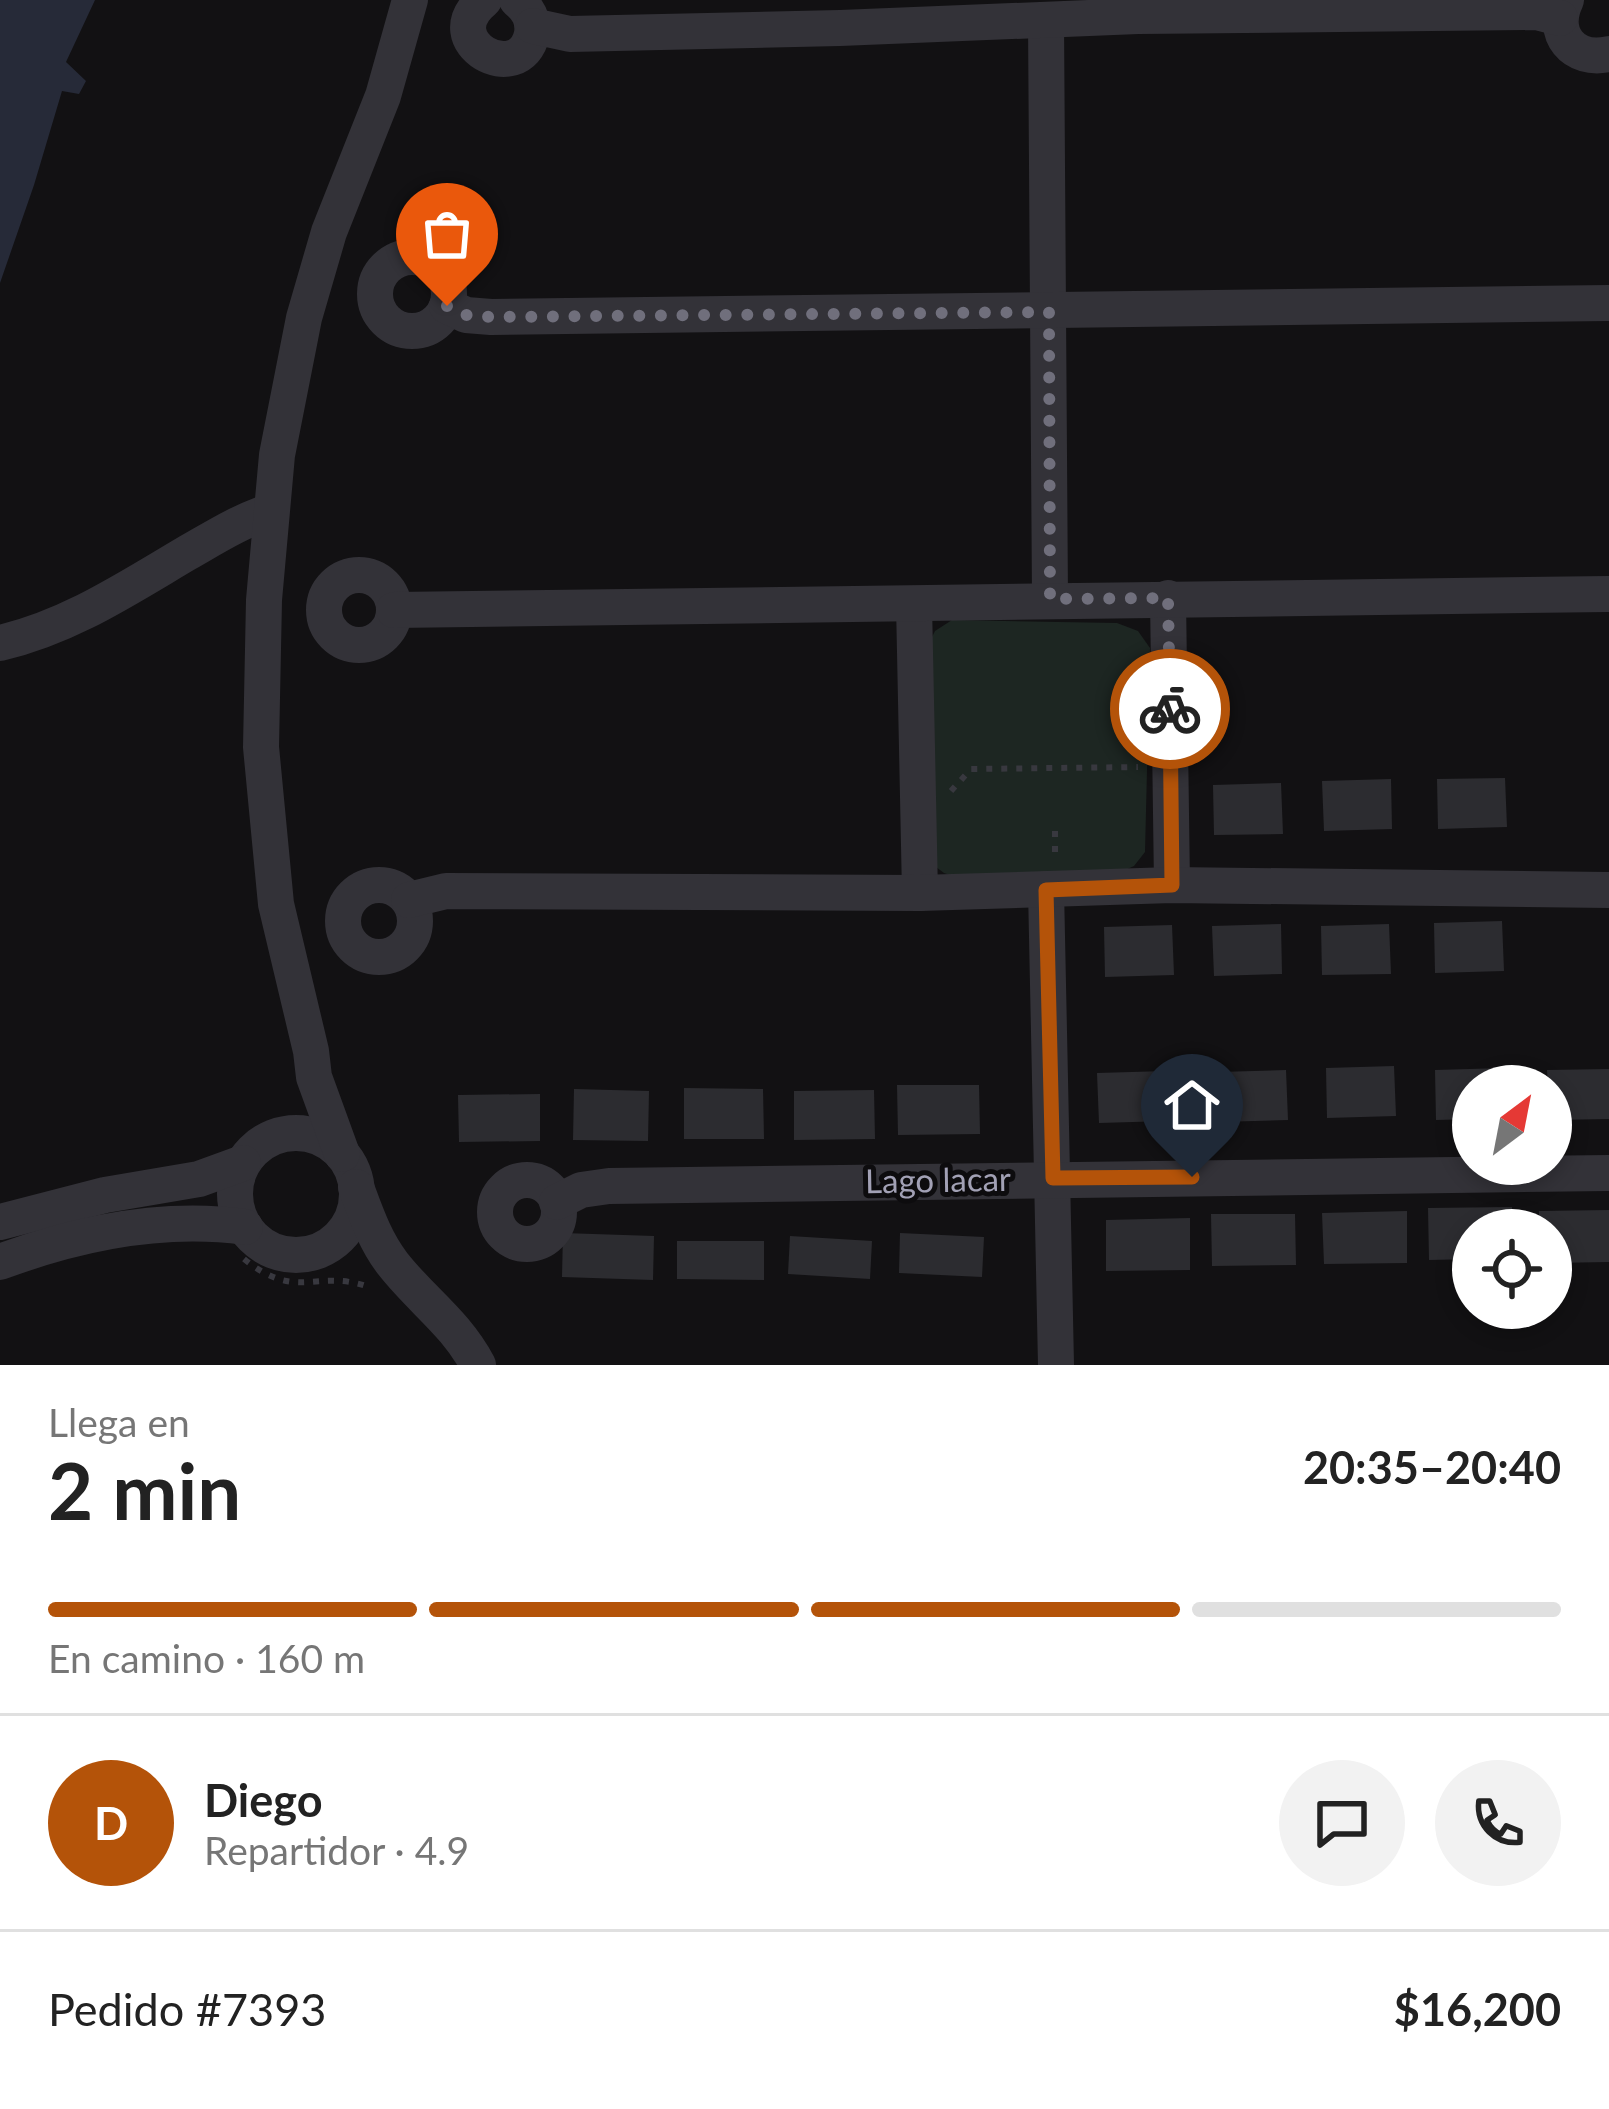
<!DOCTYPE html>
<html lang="es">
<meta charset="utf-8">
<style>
body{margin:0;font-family:Lato,sans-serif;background:#f2f2f2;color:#222;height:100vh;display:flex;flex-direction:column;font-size:45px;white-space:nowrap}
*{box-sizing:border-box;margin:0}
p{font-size:39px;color:#767676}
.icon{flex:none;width:66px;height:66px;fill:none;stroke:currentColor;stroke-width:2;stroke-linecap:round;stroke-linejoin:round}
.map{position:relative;height:1365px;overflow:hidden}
.sheet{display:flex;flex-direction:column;background:#fff;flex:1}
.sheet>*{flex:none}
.needle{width:78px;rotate:32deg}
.tools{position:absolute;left:1452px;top:1065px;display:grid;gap:24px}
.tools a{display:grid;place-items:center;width:120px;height:120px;border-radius:50%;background:#fff;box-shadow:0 6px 18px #0003;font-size:60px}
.pin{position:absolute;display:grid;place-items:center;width:102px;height:102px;color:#fff;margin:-123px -51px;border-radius:50% 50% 50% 0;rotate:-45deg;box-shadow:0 0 12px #0007}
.pin .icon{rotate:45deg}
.courier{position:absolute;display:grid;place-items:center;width:120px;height:120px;margin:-60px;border:9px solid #b45309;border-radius:50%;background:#fff;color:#222;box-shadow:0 3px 15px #0007}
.overview em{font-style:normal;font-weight:700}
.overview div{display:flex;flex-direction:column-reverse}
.overview{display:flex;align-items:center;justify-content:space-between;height:204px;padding:0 48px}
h1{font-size:78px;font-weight:700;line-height:90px}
.bar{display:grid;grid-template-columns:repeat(4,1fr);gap:18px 12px;align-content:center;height:144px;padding:0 48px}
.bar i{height:15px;border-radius:9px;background:#e0e0e0}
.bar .current{background:#b45309}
.bar p{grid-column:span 4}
.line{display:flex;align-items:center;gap:30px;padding:0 48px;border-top:3px solid #e0e0e0}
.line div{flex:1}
.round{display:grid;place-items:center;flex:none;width:126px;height:126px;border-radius:63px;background:#f2f2f2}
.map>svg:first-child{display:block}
</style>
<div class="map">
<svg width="1609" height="1365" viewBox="0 0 1609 1365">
<rect width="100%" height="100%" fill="#121113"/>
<!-- green -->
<polygon fill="#1d2622" points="952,620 1117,623 1138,631 1150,648 1145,852 1134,866 1123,871 959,878 944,873 932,864 926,649 935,631"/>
<!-- water -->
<polygon fill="#262a38" points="0,0 95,0 66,62 86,81 79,94 62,91 34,185 0,283"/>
<!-- building -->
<g fill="#2c2c30">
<polygon points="1505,778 1507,827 1438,829 1437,779"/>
<polygon points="1391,779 1392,829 1324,831 1322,781"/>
<polygon points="1281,783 1283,834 1214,835 1213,785"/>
<polygon points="1502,921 1504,971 1435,973 1434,923"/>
<polygon points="1281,924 1282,974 1214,976 1212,926"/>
<polygon points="1389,924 1391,974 1322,975 1321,926"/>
<polygon points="1172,925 1174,975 1105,977 1104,927"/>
<polygon points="1394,1066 1396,1116 1327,1118 1326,1068"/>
<polygon points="1504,1068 1504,1086 1473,1086 1473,1119 1436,1120 1435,1070"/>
<polygon points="1609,1069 1609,1119 1551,1120 1551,1086 1548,1086 1547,1070"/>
<polygon points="1286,1070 1288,1120 1219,1122 1218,1072"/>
<polygon points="1166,1071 1167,1121 1099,1123 1097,1073"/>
<polygon points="897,1085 979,1085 980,1134 898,1135"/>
<polygon points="684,1088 763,1089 764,1139 684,1139"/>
<polygon points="574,1089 649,1091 648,1141 573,1140"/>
<polygon points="874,1090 875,1139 794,1140 794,1091"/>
<polygon points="540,1094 540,1141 459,1142 458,1095"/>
<polygon points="1512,1207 1512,1230 1473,1230 1473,1259 1429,1260 1428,1208"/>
<polygon points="1609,1210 1609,1262 1551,1263 1551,1230 1539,1230 1539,1211"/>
<polygon points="1407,1211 1407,1263 1324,1264 1322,1213"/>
<polygon points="1211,1214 1295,1214 1296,1265 1212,1266"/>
<polygon points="1190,1218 1190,1270 1106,1271 1106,1220"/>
<polygon points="563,1233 654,1236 653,1280 562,1277"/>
<polygon points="900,1233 984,1237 982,1277 899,1273"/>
<polygon points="790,1236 872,1241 870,1279 788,1274"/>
<polygon points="677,1241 764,1241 764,1280 677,1279"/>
</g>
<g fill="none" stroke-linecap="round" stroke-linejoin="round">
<!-- path -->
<g stroke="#38383f" stroke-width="6" stroke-dasharray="6 9" stroke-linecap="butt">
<polyline points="951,791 971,769 1138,767"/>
<polyline points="1055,831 1055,858"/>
<path d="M244 1259C298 1302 314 1269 366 1286"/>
</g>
<!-- minor -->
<g stroke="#333238" stroke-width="36">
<path d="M484 0C433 42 520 89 532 34 534 19 528 9 517 0"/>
<path d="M1566 0C1550 34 1573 62 1609 54"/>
<polyline points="1046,21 1050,599"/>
<polyline points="533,26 570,34 840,28 1138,16 1537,12 1560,18"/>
<circle cx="412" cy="294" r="37"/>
<polyline points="447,306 466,315 491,317 1609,303"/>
<circle cx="359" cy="610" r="35"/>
<polyline points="1168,598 1172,885"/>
<polyline points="914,604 920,893"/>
<polyline points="394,610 1609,594"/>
<path d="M0 643C69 627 126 589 187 553 215 537 240 521 271 511"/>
<circle cx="379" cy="921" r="36"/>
<polyline points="1046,889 1056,1365"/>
<polyline points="409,900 446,891 920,893 1172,885 1609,890"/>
<circle cx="296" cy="1194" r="61"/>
<polyline points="342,1154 314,1077 311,1051 276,904 261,747 264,600 277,455 304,318 329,232 383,96 410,0"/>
<circle cx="527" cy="1212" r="32"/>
<path d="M356 1187C366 1214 375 1241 393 1264 422 1301 455 1322 478 1365"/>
<polyline points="557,1202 581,1190 609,1186 1609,1173"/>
<polyline points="0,1222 105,1195 199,1179 243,1163"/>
<path d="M0 1262C78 1233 163 1216 245 1227"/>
</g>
</g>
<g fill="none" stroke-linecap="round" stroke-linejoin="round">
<!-- done -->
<polyline stroke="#706f7c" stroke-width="12" stroke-dasharray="0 21.6" points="447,306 466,315 491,317 1049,312 1050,599 1168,598 1170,709"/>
<!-- route -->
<polyline stroke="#b45309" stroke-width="15" points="1170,709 1172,885 1046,890 1053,1178 1192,1177"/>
</g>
<g text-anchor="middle" stroke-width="10" stroke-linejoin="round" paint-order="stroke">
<!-- street labels -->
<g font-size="33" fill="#a2a1b5" stroke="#0d0c0e">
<text transform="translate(938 1180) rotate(-1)" y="12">Lago lacar</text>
</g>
</g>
</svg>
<div class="tools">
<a><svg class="needle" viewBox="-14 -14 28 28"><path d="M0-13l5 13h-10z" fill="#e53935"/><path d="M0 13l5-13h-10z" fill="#767676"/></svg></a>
<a><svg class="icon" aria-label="locate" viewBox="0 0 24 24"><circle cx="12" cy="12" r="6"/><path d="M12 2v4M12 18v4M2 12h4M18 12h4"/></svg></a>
</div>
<div class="pin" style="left:447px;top:306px;background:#ea580c"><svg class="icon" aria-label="bag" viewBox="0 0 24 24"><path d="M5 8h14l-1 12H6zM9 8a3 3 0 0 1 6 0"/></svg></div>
<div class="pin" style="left:1192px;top:1177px;background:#1f2937"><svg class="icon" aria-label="home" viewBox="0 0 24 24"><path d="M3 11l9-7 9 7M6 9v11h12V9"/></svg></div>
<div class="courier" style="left:1170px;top:709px"><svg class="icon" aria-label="bike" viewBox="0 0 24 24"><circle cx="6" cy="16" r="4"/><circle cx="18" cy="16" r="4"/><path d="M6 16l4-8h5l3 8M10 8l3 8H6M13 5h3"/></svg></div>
</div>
<section class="sheet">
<div class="overview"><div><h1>2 min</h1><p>Llega en</p></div><em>20:35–20:40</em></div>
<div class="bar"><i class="current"></i><i class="current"></i><i class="current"></i><i></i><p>En camino · 160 m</p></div>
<div class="line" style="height:216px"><b class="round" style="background:#b45309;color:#fff">D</b><div><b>Diego</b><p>Repartidor · 4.9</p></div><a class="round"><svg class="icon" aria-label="chat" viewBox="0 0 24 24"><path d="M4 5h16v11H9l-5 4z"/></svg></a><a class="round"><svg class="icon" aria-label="phone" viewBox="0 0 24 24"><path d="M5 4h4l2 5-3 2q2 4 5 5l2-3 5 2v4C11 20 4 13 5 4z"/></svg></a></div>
<div class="line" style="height:156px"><div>Pedido #7393</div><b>$16,200</b></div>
</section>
